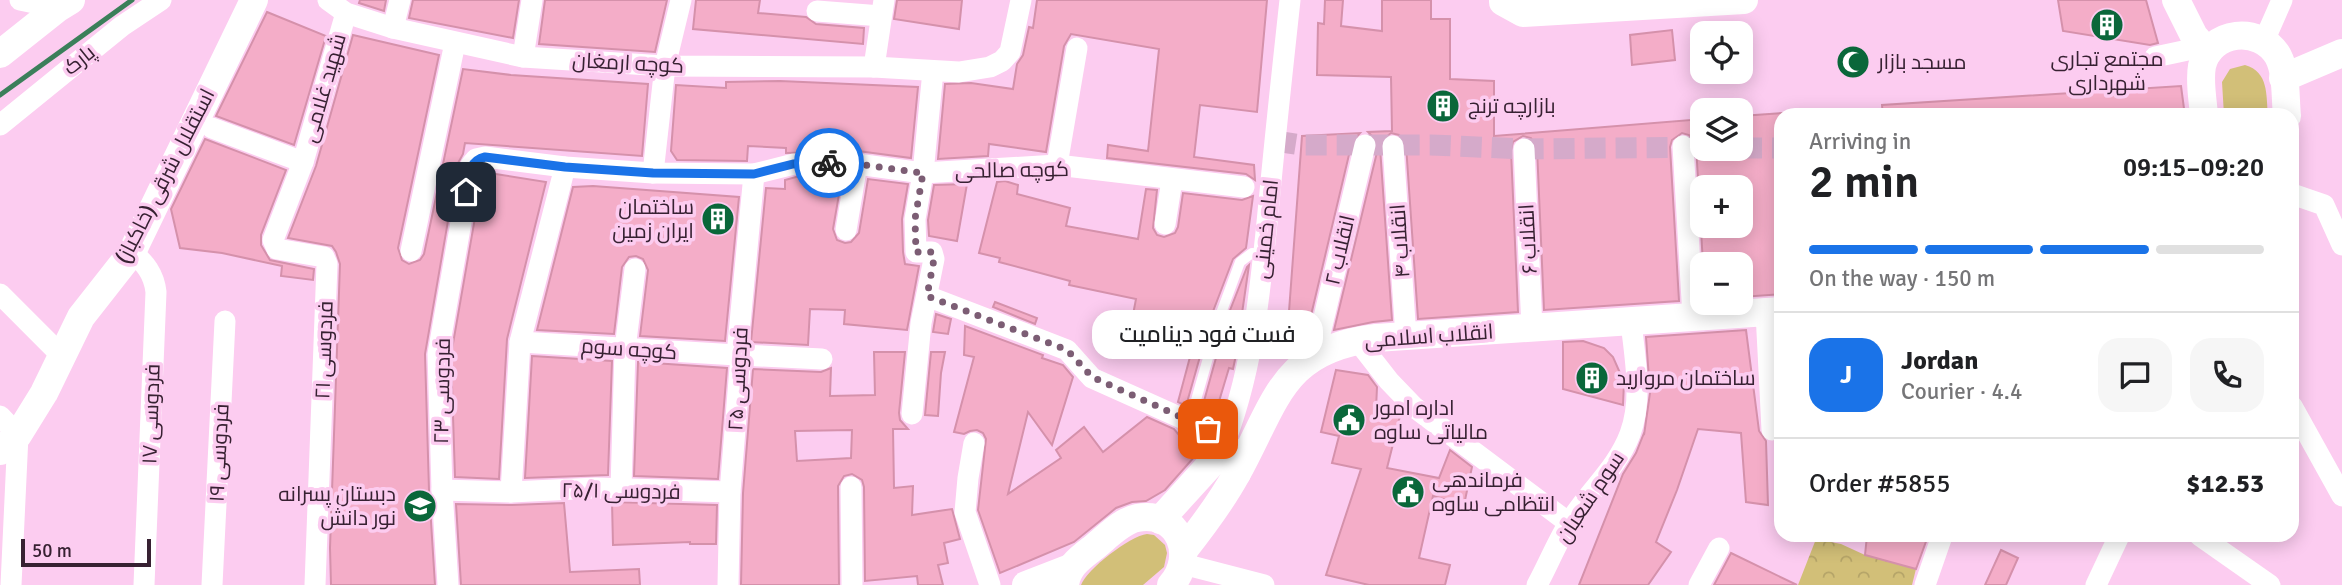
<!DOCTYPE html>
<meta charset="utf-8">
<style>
body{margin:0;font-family:Signika,Cairo,sans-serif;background:#f6f6f6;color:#202124;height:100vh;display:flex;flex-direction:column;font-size:26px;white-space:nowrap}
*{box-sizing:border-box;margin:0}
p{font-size:23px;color:#757577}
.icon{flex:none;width:38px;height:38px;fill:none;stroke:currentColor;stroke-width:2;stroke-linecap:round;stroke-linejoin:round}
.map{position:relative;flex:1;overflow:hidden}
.side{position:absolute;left:1774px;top:108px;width:525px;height:434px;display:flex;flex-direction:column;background:#fff;border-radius:21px;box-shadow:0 4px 18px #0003}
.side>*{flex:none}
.controls{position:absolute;left:1690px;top:21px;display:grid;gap:14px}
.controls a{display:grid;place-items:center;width:63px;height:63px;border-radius:14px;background:#fff;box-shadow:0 4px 18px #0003;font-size:35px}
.scale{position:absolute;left:21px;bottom:18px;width:130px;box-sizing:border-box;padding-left:7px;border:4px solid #372132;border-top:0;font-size:19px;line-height:24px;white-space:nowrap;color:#372132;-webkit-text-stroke:5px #fcccf0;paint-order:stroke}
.pin{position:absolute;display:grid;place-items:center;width:60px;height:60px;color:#fff;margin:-30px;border-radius:14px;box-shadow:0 4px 10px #0006}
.courier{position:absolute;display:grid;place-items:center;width:70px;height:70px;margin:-35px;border:5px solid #1a73e8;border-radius:50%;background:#fff;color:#222;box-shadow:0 2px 9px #0007}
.bubble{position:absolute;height:49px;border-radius:21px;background:#fff;box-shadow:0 4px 18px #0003;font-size:23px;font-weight:600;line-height:49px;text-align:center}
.summary em{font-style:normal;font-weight:600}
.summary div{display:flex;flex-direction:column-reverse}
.summary{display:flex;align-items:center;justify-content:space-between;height:119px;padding:0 35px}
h1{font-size:46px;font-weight:600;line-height:52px}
.bar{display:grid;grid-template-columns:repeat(4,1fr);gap:10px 7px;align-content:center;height:84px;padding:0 35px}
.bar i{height:9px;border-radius:5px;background:#e0e0e0}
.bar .on{background:#1a73e8}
.bar p{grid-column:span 4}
.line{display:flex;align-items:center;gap:18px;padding:0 35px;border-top:2px solid #e0e0e0}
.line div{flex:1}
.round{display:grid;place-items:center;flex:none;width:74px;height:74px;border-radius:21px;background:#f6f6f6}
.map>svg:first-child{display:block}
</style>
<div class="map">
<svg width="2342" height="585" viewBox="0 0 2342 585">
<defs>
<pattern id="park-crowns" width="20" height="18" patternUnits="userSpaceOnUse" patternTransform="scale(1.75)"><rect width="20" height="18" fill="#d2bf78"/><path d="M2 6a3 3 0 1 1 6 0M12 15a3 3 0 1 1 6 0" fill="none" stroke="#b5a468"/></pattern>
</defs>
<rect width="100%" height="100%" fill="#fcccf0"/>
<!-- grass -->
<g fill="#d2bf78">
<path d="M2245 65C2269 72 2266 95 2268 115H2224L2222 82 2230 69Z"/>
<path d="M1147 534 1154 535 1165 545 1167 553 1164 567 1143 585H1081C1087 569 1130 536 1147 534Z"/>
</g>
<!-- park -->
<polygon fill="url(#park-crowns)" points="1816,539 1841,544 1865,555 1916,569 1912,585 1798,585"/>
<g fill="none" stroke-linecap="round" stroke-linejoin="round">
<!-- stream -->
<polyline stroke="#3b7f5a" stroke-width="5" points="0,95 132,0"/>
</g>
<!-- building -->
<g fill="#f4adc8" stroke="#d591ab" stroke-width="2" fill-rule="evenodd">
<polygon points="360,0 386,0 384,11 359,3"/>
<polygon points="413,0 519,0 513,38 409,18"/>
<polygon points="545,0 667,0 655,52 539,44"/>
<polygon points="696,0 760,0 758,13 806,17 816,24 864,28 863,44 693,29"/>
<polygon points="897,0 962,0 959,29 894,19"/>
<polygon points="1037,0 1267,0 1257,112 1200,105 1194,157 1254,165 1255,180 1246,174 1107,158 1108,145 1148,151 1159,49 1071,34 1064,46 1046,152 989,144 988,156 938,159 945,84 971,83 1013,89 1017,64 1023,55 1029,27 1033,28"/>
<path d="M1325 0H1343L1341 26 1382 31V0H1431V19H1450V79L1494 81V136L1703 119V149H1741V116L1782 113V294L1741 297V264H1703L1696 145 1689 135 1682 133 1672 140 1670 147 1679 301 1544 310 1537 148 1531 138 1523 136 1513 142 1511 150 1518 312 1418 319 1406 145 1399 135 1391 133 1382 140 1380 147 1392 320 1373 322 1334 330 1378 148 1377 141 1368 132 1392 131 1391 77 1317 75 1318 23 1324 24ZM1703 187H1741V226H1703Z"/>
<polygon points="2058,0 2146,0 2158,43 2150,45 2063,31"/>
<polygon points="267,12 326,36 294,145 216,116"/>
<polygon points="1672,30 1675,60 1632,65 1630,35"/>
<polygon points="353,35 439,55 398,248 402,260 409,264 420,260 424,254 463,69 511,75 648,84 642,156 465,143 463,154 458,163 425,354 429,490 435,585 331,585 330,548 340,264 336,252 332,246 288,238 316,166"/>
<polygon points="780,81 918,87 911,158 858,151 786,153 786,148 748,146 747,161 677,160 671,151 676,85 726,88 726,82"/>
<polygon points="2181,86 2185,116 1883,116 1882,105"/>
<polygon points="1360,133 1352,142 1308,328 1288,325 1302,136"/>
<polygon points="205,139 286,170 261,235 261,245 270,260 314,269 313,280 281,276 282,266 222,253 180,248 171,209"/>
<polygon points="483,172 546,182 507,339 499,479 455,477 451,355"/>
<polygon points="796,177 842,177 833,229 837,240 845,243 851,242 859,233 868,179 908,184 902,219 903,252 905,264 919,266 907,330 844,324 845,310 810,309 808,345 751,342 766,188 785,189 785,180"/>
<polygon points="1005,181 1018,185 1017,194 1070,208 1066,226 1138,239 1146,189 1157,190 1153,228 1157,235 1164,237 1175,233 1178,227 1183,193 1242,200 1253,196 1246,248 1233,259 1212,314 1186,406 1178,402 1190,357 1128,341 1136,299 1069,285 1070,281 999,262 1000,258 979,253 997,182"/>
<polygon points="967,184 957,241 929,236 928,220 934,185"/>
<polygon points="593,186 739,197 725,341 640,336 648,270 643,259 636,256 629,257 622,267 614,334 537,330 573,187"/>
<polygon points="1249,265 1236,355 1233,369 1229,368 1214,418 1201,412 1227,318 1247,267"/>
<polygon points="995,302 1037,318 1035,324 993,307"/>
<polygon points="936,314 951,319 948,334 933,332"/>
<polygon points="965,326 1043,355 1042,358 1063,365 1073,377 1052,445 1028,412 1008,494 1061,458 1056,450 1084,427 1103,452 1147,417 1174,429 1196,455 1165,490 1146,501 1132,502 1116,508 1074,542 1000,573 978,510 986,439 983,433 977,430 970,431 964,434 954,432 974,357 964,355"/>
<polygon points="1746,330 1759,431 1766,441 1768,505 1746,502 1741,433 1698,429 1677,490 1656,542 1671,552 1648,585 1579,585 1623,474 1636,453 1644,433 1644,435 1650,393 1646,337"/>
<polygon points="1583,341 1604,348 1613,357 1624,382 1623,405 1563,389 1563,342"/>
<path d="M874 352H905L899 413 900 420 908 429H893L894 488 913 486 912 515 952 509 960 539 944 543 948 563 938 565 943 585H918L917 576 865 581 864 487 862 480 852 474 844 476 838 486 839 585H741L743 493 753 369 821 372 831 368 830 396 875 395ZM852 430 851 458 797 461 795 431Z"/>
<polygon points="931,352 945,352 941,373 938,416 925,415"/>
<polygon points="532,356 612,361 608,475 525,478"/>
<polygon points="638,362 727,368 718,479 634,476"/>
<polygon points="1336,370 1368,375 1377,387 1376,409 1401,412 1387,468 1439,478 1450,450 1472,467 1464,505 1433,496 1419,558 1450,565 1445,585 1369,585 1326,575 1361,469 1332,463 1339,436 1321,432"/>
<polygon points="612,502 717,505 716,544 690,544 690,542 613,545"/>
<polygon points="564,503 570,572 639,569 640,585 461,585 456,504 512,505"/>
<polygon points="1867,536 1928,536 1916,569 1865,555"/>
<polygon points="2001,550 2018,558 2006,585 1985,585"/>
<polygon points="1731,553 1797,585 1714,585"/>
</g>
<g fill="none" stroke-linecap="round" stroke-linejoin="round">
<!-- street-tunnel -->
<g stroke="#d5aaca" stroke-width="21" stroke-dasharray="21 10" stroke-linecap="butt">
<polyline points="1275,141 1301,145 1431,145 1524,149 1703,147"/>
<polyline points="1741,148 1782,148"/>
</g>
<!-- lane -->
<polyline stroke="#fff" stroke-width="10" points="1190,421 1220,316 1240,262 1252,253 1264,254"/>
<!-- street -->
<g stroke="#fff" stroke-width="21">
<polyline points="20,0 58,8"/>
<polyline points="328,0 346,13 393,28 523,57 665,66 874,67 959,72 990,67 1002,61 1010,52 1021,0"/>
<polyline points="817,11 881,16"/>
<polyline points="393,28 400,0"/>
<polyline points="2264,41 2282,0"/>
<polyline points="523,57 532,0"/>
<polyline points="2155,57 2202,47"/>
<polyline points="874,67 884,0"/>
<polyline points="0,125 122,26 161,0"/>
<polyline points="212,128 303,162"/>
<polyline points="1393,146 1406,337"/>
<polyline points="1683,146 1693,317"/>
<polyline points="1524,149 1532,329"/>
<polyline points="1057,165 1077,48"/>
<polyline points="653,173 665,66 681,0"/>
<polyline points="2292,194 2324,205 2342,245"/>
<polyline points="1165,224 1172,180"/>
<polyline points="846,230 857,164"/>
<polyline points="411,251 455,43"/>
<path d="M132 252C145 263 154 274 156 292L144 585"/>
<polyline points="0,294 63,357"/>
<polyline points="927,296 1067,350 1092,378 1226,438"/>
<polyline points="1766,312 1772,430"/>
<polyline points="1357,340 1389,381 1414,407 1569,523"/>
<polyline points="520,342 737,355"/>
<polyline points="741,355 822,359"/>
<polyline points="1315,355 1365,145"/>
<polyline points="2292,406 2342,496"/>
<polyline points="912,414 921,323 934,259 932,252 916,252 915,219 923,173 933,71"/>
<polyline points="0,416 18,435 11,585"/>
<polyline points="974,443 968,478 965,512 990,585"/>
<path d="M1220 454C1255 370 1261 281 1270 192 1276 128 1283 64 1290 0"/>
<polyline points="851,487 852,585"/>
<polyline points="621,488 625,349 635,269"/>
<polyline points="442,490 511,492 596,488 730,492"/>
<polyline points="511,492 520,342 565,167"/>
<polyline points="2200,536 2270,585"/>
<polyline points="1183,564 1264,585"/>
<polyline points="212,585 225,321"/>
<polyline points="315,585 327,264 324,257 277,249 273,240 303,162 346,13"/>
<polyline points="448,585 442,490 438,354 471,165 476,159 485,157 565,167 653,173 754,174 794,164 831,163 857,164 923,173 1057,165 1244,187"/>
<polyline points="728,585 730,492 741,355 737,355 754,174"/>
<path d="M1537 585C1548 565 1557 542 1569 523 1588 492 1617 469 1630 434 1643 399 1635 359 1631 322"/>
<polyline points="1699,585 1719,548"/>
<polyline points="1925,585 1942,536"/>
<polyline points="2096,585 2119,536"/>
</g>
<!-- secondary -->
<g stroke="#fff" stroke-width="28">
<polyline points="1503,0 1503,2 1523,13 1744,0"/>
<polyline points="2176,0 2194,36 2208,52"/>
<polyline points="0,54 58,8 71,0"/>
<polyline points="2283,78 2342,53"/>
<path d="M2204 116C2203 100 2199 82 2202 66 2210 30 2260 25 2278 56 2287 73 2285 97 2287 116"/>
<polyline points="0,451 18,435 44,393 81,317 132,252 254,0"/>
<polyline points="1160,520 1220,454 1227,451 1233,452 1238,463 1237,473"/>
<path d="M1184 550C1203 526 1221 502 1236 475 1276 404 1280 349 1376 338L1782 311"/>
<polyline points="1026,585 1070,568"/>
<path d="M1065 585C1067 567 1080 558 1093 548 1106 538 1121 521 1137 518 1179 510 1197 556 1171 585"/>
</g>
</g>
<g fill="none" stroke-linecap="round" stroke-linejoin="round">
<!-- done -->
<polyline stroke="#7c5d74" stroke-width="7" stroke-dasharray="0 12.6" points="829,163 857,164 923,173 915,219 916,252 932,252 934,259 927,296 1067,350 1092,377 1208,429"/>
<!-- route -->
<path stroke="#1a73e8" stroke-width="9" d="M466 192C469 177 468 161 485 157L565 167 653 173 754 174 793 164 829 163"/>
</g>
<!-- icons -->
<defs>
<symbol id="building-disc" viewBox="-11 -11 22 22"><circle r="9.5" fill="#0a673a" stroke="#fcccf0"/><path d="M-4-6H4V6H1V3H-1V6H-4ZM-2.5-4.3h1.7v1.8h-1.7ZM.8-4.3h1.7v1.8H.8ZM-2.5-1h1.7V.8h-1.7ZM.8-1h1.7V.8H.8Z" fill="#fff"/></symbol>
<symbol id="mosque-disc" viewBox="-11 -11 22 22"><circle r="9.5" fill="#0a673a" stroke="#fcccf0"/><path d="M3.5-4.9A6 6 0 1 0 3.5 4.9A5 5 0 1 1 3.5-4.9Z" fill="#fff"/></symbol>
<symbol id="civic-disc" viewBox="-11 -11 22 22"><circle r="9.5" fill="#0a673a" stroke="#fcccf0"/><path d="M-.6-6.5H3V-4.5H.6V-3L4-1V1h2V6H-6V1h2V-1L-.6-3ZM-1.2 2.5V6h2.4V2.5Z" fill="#fff"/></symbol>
<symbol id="school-disc" viewBox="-11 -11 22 22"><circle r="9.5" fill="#0a673a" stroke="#fcccf0"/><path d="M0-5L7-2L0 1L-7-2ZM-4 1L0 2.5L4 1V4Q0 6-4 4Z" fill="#fff"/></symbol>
</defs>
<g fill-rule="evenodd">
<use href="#building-disc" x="2088" y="6" width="38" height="38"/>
<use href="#mosque-disc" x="1834" y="43" width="38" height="38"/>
<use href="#building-disc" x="1424" y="87" width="38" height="38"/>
<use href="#building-disc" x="699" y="200" width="38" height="38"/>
<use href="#building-disc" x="1573" y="359" width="38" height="38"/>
<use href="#civic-disc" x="1330" y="401" width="38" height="38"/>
<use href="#civic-disc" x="1389" y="473" width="38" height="38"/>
<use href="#school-disc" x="401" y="487" width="38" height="38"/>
</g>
<g text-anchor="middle" stroke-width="7" stroke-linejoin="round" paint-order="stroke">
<!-- poi labels -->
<g font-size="21" fill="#372132" stroke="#fcccf0" text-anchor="start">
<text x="2107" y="66" text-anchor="middle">مجتمع تجاری<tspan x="2107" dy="24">شهرداری</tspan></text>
<text x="1878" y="69">مسجد بازار</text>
<text x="1468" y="113">بازارچه ترنج</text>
<text x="694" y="214" text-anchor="end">ساختمان<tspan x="694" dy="24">ایران زمین</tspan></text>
<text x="1616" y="385">ساختمان مروارید</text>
<text x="1374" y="415">اداره امور<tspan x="1374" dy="24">مالیاتی ساوه</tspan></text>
<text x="1432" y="487">فرماندهی<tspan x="1432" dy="24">انتظامی ساوه</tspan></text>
<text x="396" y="501" text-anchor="end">دبستان پسرانه<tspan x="396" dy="24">نور دانش</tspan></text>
</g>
<!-- street labels -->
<g font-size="21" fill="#372132" stroke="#fcccf0">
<text transform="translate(79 60) rotate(-39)" y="7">پارک</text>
<text transform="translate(628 63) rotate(3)" y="7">کوچه ارمغان</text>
<text transform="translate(324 88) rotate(-74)" y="7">شهید غلامی</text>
<text transform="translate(1012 170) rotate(-1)" y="7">کوچه صالحی</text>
<text transform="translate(165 176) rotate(-63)" y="7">استقلال شرقی (خاکباز)</text>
<text transform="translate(1266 229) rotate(-84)" y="7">امام خمینی</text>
<text transform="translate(1528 239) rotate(-93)" y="7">انقلاب ۶</text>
<text transform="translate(1400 241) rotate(-94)" y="7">انقلاب ۴</text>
<text transform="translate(1340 250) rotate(-77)" y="7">انقلاب ۲</text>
<text transform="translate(1429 336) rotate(-4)" y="7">انقلاب اسلامی</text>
<text transform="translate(629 349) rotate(4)" y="7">کوچه سوم</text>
<text transform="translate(324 350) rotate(-88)" y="7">فردوسی ۲۱</text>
<text transform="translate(738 379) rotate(-87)" y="7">فردوسی ۲۵</text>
<text transform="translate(442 391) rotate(-89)" y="7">فردوسی ۲۳</text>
<text transform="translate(151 414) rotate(-88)" y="7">فردوسی ۱۷</text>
<text transform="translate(219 453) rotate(-87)" y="7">فردوسی ۱۹</text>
<text transform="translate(621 491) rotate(1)" y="7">فردوسی ۲۵/۱</text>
<text transform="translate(1590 497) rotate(-56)" y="7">سوم شعبان</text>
</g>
</g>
</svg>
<div class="controls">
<a><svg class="icon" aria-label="locate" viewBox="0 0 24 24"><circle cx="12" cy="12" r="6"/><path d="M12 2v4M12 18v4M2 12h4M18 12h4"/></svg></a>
<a><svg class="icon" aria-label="layers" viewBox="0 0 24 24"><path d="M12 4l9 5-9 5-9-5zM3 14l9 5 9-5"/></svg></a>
<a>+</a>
<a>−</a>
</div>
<div class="scale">50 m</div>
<div class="pin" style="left:1208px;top:429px;background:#ea580c"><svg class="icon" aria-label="bag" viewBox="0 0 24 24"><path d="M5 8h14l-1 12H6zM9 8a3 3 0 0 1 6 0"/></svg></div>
<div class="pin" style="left:466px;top:192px;background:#1f2937"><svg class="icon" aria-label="home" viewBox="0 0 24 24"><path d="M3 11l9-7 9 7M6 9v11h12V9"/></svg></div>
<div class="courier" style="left:829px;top:163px"><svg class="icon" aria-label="bike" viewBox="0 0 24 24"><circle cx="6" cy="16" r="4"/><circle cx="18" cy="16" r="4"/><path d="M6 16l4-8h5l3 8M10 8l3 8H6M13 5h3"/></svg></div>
<div class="bubble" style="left:1092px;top:310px;width:231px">فست فود دینامیت</div>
<section class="side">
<div class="summary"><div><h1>2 min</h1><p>Arriving in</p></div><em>09:15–09:20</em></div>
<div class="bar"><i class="on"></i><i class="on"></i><i class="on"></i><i></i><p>On the way · 150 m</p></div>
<div class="line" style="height:126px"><b class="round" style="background:#1a73e8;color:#fff">J</b><div><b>Jordan</b><p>Courier · 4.4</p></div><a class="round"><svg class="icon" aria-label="chat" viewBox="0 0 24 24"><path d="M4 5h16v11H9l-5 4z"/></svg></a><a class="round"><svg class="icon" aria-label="phone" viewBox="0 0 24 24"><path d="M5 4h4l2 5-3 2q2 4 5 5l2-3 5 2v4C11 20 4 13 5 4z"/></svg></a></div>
<div class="line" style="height:91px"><div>Order #5855</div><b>$12.53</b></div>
</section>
</div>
